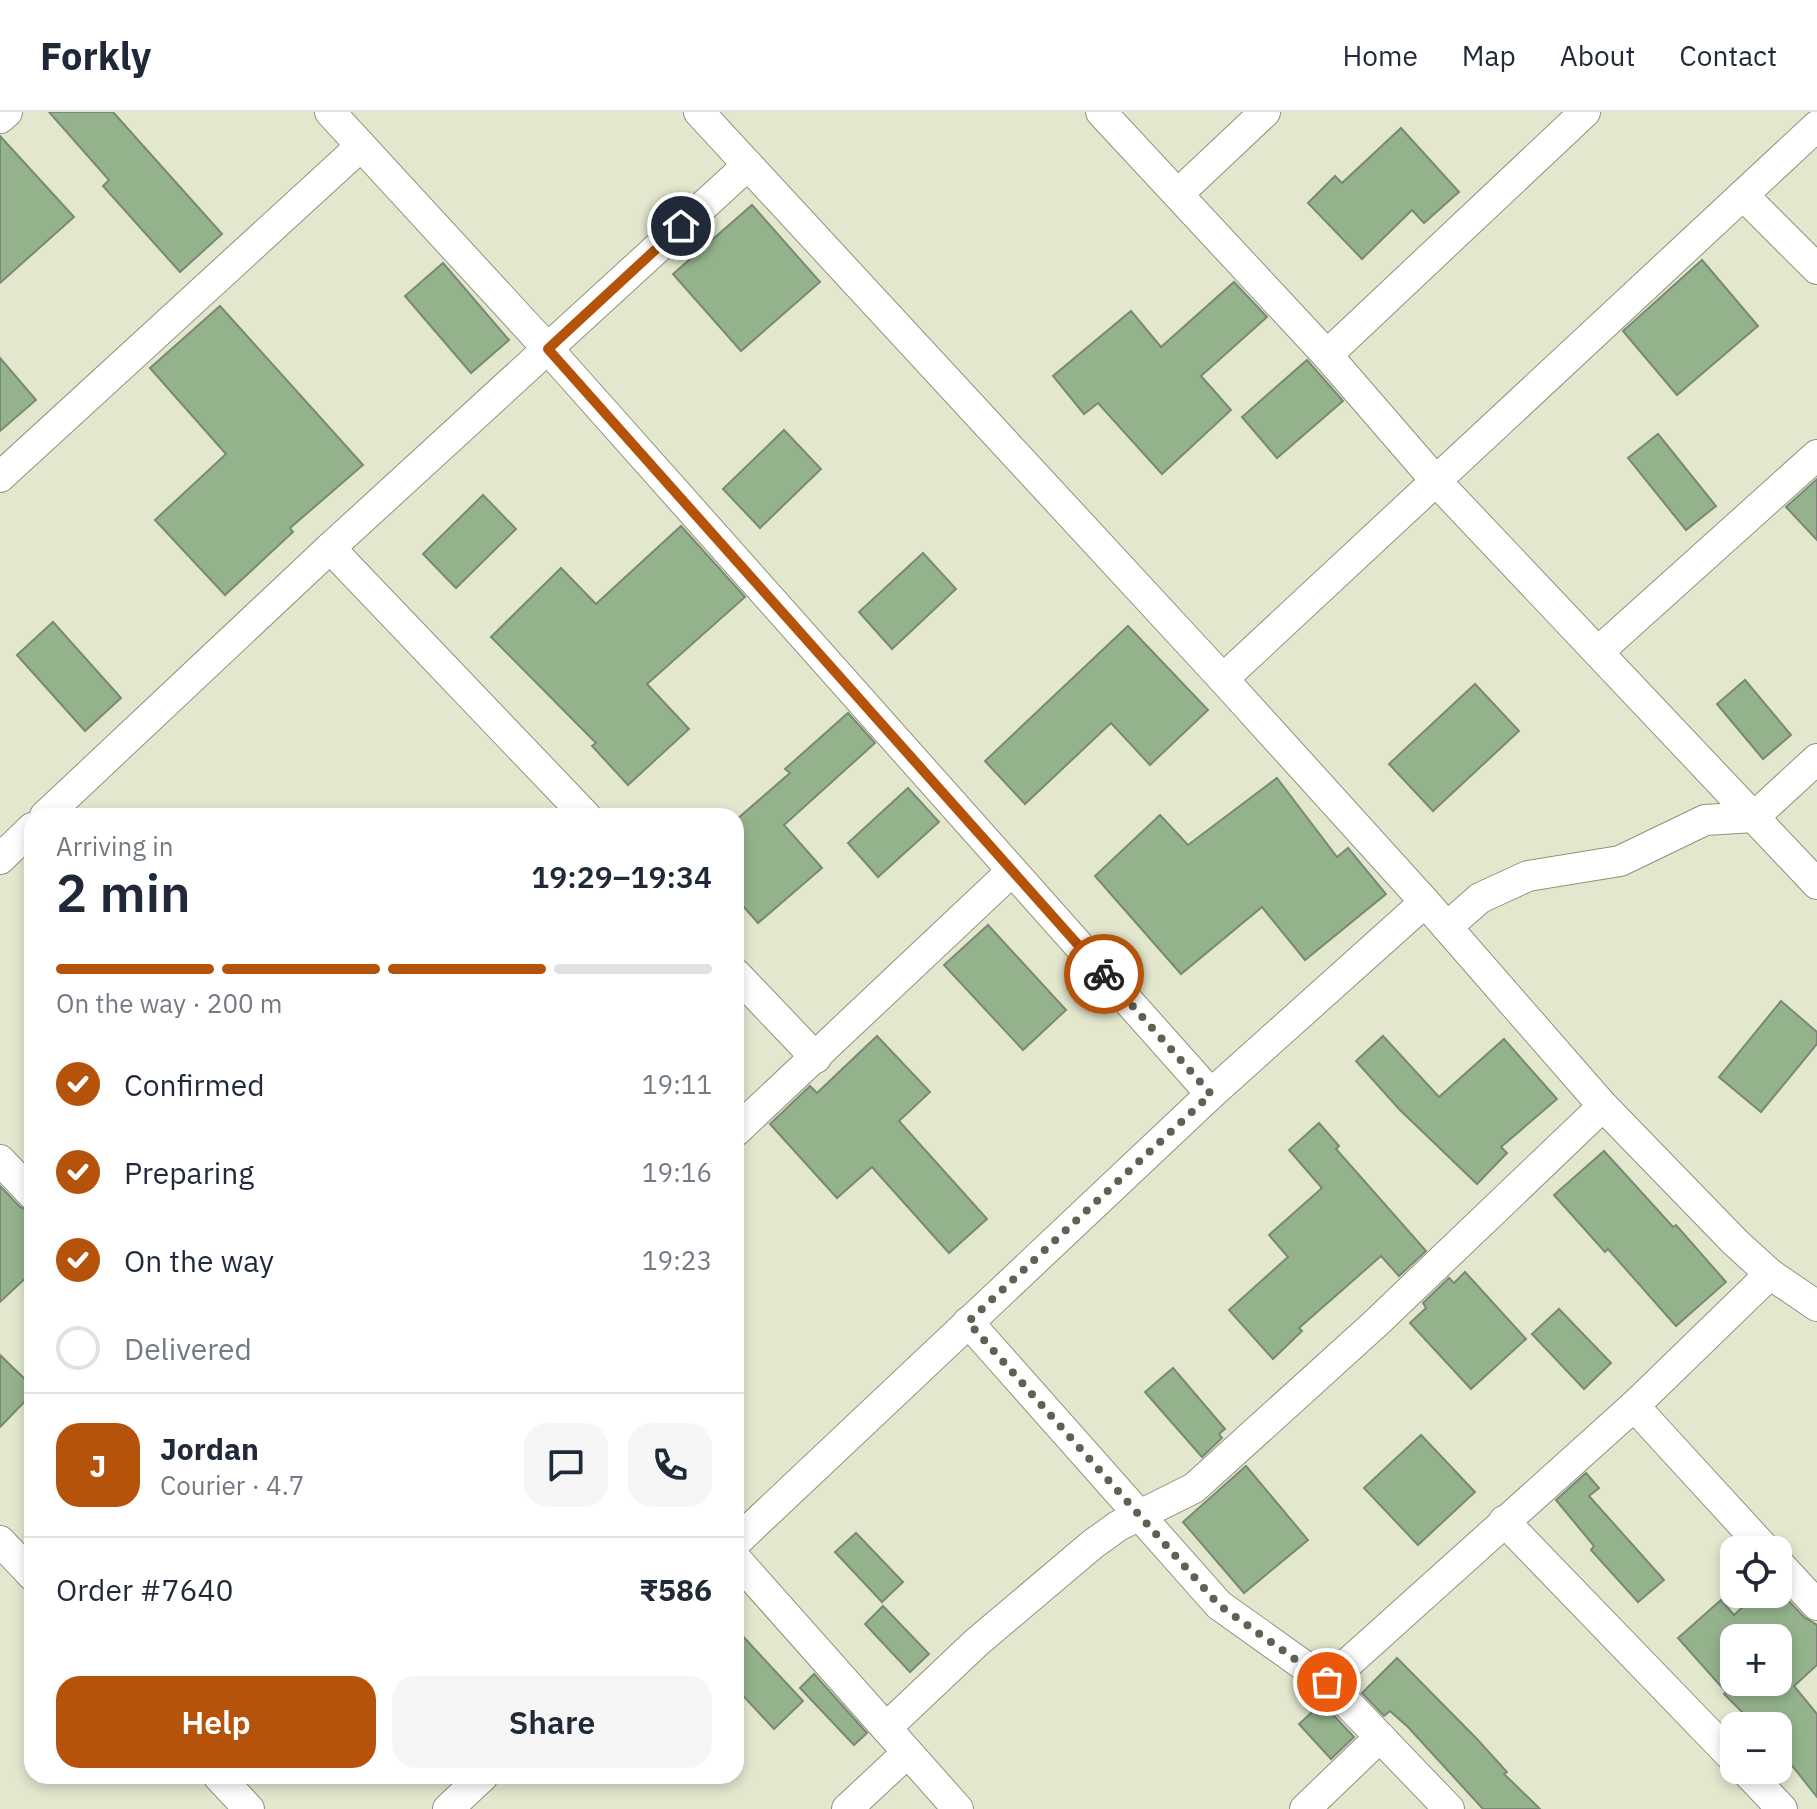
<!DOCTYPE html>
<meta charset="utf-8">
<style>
body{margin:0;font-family:"IBM Plex Sans",sans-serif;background:#f6f6f7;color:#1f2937;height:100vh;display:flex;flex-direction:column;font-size:30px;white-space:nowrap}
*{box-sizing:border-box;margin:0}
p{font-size:26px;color:#747a83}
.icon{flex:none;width:44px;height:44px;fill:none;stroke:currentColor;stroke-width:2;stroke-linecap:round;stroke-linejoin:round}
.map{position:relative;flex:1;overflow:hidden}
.sheet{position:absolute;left:24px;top:696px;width:720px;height:976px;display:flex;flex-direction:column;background:#fff;border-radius:24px;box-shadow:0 4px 12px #0003}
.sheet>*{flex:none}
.tools{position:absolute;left:1720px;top:1424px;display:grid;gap:16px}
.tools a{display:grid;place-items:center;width:72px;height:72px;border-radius:16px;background:#fff;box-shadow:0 4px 12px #0003;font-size:40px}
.pin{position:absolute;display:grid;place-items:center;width:68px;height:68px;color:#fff;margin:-34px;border:4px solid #fff;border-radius:50%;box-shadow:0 2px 8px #0007}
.courier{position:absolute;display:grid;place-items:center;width:80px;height:80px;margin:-40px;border:6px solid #b45309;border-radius:50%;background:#fff;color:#222;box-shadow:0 2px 10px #0007}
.head em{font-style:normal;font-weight:600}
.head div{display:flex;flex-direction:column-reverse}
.head{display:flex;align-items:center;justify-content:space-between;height:136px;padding:0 32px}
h1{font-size:52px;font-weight:600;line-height:60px}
.bar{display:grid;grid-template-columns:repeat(4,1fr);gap:12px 8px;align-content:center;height:96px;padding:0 32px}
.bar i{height:10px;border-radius:6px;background:#e0e1e3}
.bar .active{background:#b45309}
.bar p{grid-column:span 4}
.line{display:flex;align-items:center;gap:20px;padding:0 32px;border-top:2px solid #e0e1e3}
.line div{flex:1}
.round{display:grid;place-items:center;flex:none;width:84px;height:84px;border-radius:24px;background:#f6f6f7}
ol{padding:0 32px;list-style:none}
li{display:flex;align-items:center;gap:24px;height:88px}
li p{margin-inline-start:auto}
li .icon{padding:8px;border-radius:50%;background:#b45309;color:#fff;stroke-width:4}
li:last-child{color:#747a83}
li i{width:44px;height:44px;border:4px solid #e0e1e3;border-radius:50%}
.cta{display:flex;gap:16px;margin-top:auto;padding:16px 32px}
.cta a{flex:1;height:92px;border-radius:24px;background:#b45309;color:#fff;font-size:32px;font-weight:600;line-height:92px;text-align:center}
.cta a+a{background:#f6f6f7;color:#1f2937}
header{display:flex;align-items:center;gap:48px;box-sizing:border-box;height:112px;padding:0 40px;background:#fff;border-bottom:2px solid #e0e1e3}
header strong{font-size:38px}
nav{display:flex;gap:44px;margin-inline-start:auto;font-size:28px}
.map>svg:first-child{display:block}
</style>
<header>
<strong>Forkly</strong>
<nav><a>Home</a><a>Map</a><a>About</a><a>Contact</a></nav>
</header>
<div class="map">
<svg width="1817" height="1697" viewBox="0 0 1817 1697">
<rect width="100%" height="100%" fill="#e2e7ce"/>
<!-- building -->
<g fill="#94b38c" stroke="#798975" stroke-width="2" fill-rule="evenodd">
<polygon points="49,0 113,0 222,122 180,160 103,74 109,68"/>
<polygon points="1401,16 1459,80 1424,111 1412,98 1362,147 1308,91 1335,64 1342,71"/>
<polygon points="0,24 74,105 0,171"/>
<polygon points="752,93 820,170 741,239 673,162"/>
<polygon points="1702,148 1758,214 1677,283 1623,219"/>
<polygon points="443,151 509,228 471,261 405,184"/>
<polygon points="1234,170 1267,205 1201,264 1231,298 1162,362 1098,291 1084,302 1053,264 1131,199 1161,235"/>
<polygon points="220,194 363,353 290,416 293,420 225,483 155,408 226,342 150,256"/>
<polygon points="0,246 36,288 0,319"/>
<polygon points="1307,248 1343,289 1277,346 1242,305"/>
<polygon points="784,318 821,357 760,416 723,377"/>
<polygon points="1658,322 1716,394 1686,418 1628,346"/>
<polygon points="1817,367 1817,428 1786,395"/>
<polygon points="483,383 516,417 456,476 423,442"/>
<polygon points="681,414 745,485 647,572 689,617 628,673 592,634 596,631 491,525 561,456 596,492"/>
<polygon points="923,441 956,477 892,537 859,500"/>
<polygon points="53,510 121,586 85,619 17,543"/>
<polygon points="1128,514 1208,598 1150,653 1111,611 1025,692 985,649"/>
<polygon points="1745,568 1791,623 1763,647 1717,592"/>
<polygon points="1475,572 1519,619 1433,699 1389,652"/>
<polygon points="848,601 875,631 784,713 822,756 758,811 736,786 736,708 790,661 785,657"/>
<polygon points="1277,666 1337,745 1348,736 1386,782 1305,848 1262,795 1181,862 1095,764 1160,703 1188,733"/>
<polygon points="908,676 939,710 878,765 848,731"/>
<polygon points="988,813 1066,898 1023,938 944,853"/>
<polygon points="1781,889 1817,920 1817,932 1761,1000 1719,965"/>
<polygon points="877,924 930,980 899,1009 987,1107 949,1141 872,1055 837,1086 770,1012 810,974 817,981"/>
<polygon points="1383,924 1439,985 1504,927 1557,987 1501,1035 1507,1041 1477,1072 1399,997 1356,949"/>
<polygon points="1319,1011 1339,1034 1336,1037 1426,1139 1399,1164 1381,1144 1299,1216 1302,1219 1273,1247 1229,1198 1288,1145 1269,1123 1322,1076 1289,1038"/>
<polygon points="1604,1039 1673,1115 1676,1113 1726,1170 1676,1214 1608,1137 1605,1140 1554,1083"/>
<polygon points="0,1074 20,1095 32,1100 32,1160 0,1190"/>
<polygon points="1465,1160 1526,1227 1471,1277 1410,1211 1426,1196 1423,1191 1449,1166 1454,1171"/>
<polygon points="1559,1197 1611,1251 1584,1277 1532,1222"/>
<polygon points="0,1243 32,1274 32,1282 0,1315"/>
<polygon points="1173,1256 1225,1317 1219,1322 1222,1326 1202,1345 1145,1280"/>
<polygon points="1421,1323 1475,1380 1418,1433 1364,1376"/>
<polygon points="1246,1354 1308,1428 1244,1481 1183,1410"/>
<polygon points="1586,1361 1599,1376 1589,1384 1664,1468 1638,1490 1591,1438 1594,1434 1556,1388"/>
<polygon points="856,1421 903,1470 882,1490 835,1440"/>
<path d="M1757 1482H1782L1804 1505 1817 1513V1553L1794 1574 1817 1602V1685L1778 1636V1614H1756L1724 1582 1726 1580 1678 1526 1721 1488 1734 1503ZM1734 1526H1778V1570H1734Z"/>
<polygon points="883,1494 929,1542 910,1560 865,1512"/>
<polygon points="736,1517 803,1589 774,1617 736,1576"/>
<polygon points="1397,1546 1477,1627 1507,1660 1504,1662 1540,1697 1483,1697 1408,1615 1390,1599 1384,1604 1362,1581"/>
<polygon points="814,1562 867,1621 854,1633 800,1576"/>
<polygon points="1322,1591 1354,1625 1331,1647 1299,1612"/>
</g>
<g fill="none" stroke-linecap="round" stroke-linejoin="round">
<defs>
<g id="minor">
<polyline points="330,0 548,237 1211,982"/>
<polyline points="699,0 1223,567 1425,790 1603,994 1735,1130 1770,1162 1817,1194"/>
<polyline points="1101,0 1327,243 1436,369 1817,772"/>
<polyline points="0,6 7,0"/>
<polyline points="1178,82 1265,0"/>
<polyline points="1743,83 1817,157"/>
<polyline points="1327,243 1585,0"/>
<polyline points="0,365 361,34"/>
<polyline points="330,436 586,704"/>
<polyline points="1598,540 1817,343"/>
<polyline points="1223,567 1817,14"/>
<polyline points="45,704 330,436 748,53"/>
<polyline points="0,747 32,716"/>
<polyline points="1447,815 1480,786 1528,764 1620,749 1705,708 1754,705 1817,647"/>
<polyline points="736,862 816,946"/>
<polyline points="736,1019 1012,759"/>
<polyline points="0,1048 32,1082"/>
<polyline points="968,1210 1219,1493 1327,1570 1449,1697"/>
<polyline points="1634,1294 1766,1438"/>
<polyline points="1504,1409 1734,1647"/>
<polyline points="0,1429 32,1463"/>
<polyline points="736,1430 1211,982 1425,790"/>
<polyline points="736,1447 958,1697"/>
<polyline points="1778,1451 1817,1493"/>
<polyline points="1327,1570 1634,1294 1770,1162"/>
<polyline points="886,1616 977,1530 1093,1432 1118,1414 1194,1376 1375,1212 1603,994"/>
<polyline points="1745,1658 1782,1697"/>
<polyline points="218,1664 249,1697"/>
<polyline points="448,1697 483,1664"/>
<polyline points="847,1697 907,1641"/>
<polyline points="1305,1697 1380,1625"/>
</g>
</defs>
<!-- minor casing -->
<use href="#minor" stroke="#8f937c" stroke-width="32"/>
<!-- minor -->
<use href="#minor" stroke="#fff" stroke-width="30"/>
</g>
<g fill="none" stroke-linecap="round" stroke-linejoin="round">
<!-- done -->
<polyline stroke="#5f6253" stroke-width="8" stroke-dasharray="0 14.4" points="1104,862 1211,982 968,1210 1219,1493 1327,1570"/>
<!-- route -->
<polyline stroke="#b45309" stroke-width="10" points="681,114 548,237 1104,862"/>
</g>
</svg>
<div class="tools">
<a><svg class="icon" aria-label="locate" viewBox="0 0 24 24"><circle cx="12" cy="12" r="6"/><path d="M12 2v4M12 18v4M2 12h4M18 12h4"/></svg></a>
<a>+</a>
<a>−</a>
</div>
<div class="pin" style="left:1327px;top:1570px;background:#ea580c"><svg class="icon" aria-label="bag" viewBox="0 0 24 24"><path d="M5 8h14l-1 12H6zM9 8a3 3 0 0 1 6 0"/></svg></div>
<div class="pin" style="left:681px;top:114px;background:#1f2937"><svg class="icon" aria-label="home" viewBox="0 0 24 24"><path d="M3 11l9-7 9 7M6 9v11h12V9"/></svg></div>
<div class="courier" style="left:1104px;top:862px"><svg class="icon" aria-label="bike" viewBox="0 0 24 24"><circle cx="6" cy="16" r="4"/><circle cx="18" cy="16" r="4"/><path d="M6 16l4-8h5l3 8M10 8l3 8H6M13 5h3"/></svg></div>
<section class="sheet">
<div class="head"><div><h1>2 min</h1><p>Arriving in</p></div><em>19:29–19:34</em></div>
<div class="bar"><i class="active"></i><i class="active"></i><i class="active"></i><i></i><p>On the way · 200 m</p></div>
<ol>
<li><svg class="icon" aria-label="check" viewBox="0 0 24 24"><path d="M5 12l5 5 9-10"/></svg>Confirmed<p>19:11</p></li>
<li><svg class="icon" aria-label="check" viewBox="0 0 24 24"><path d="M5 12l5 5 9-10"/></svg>Preparing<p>19:16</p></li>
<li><svg class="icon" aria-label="check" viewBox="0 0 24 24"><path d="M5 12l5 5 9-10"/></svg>On the way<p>19:23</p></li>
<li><i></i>Delivered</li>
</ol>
<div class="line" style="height:144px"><b class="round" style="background:#b45309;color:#fff">J</b><div><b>Jordan</b><p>Courier · 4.7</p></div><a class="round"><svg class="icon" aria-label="chat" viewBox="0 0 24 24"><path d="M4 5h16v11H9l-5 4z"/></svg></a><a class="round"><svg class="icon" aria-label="phone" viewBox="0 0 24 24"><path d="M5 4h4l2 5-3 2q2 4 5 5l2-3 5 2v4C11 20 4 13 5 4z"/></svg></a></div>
<div class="line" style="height:104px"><div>Order #7640</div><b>₹586</b></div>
<div class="cta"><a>Help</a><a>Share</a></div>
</section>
</div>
